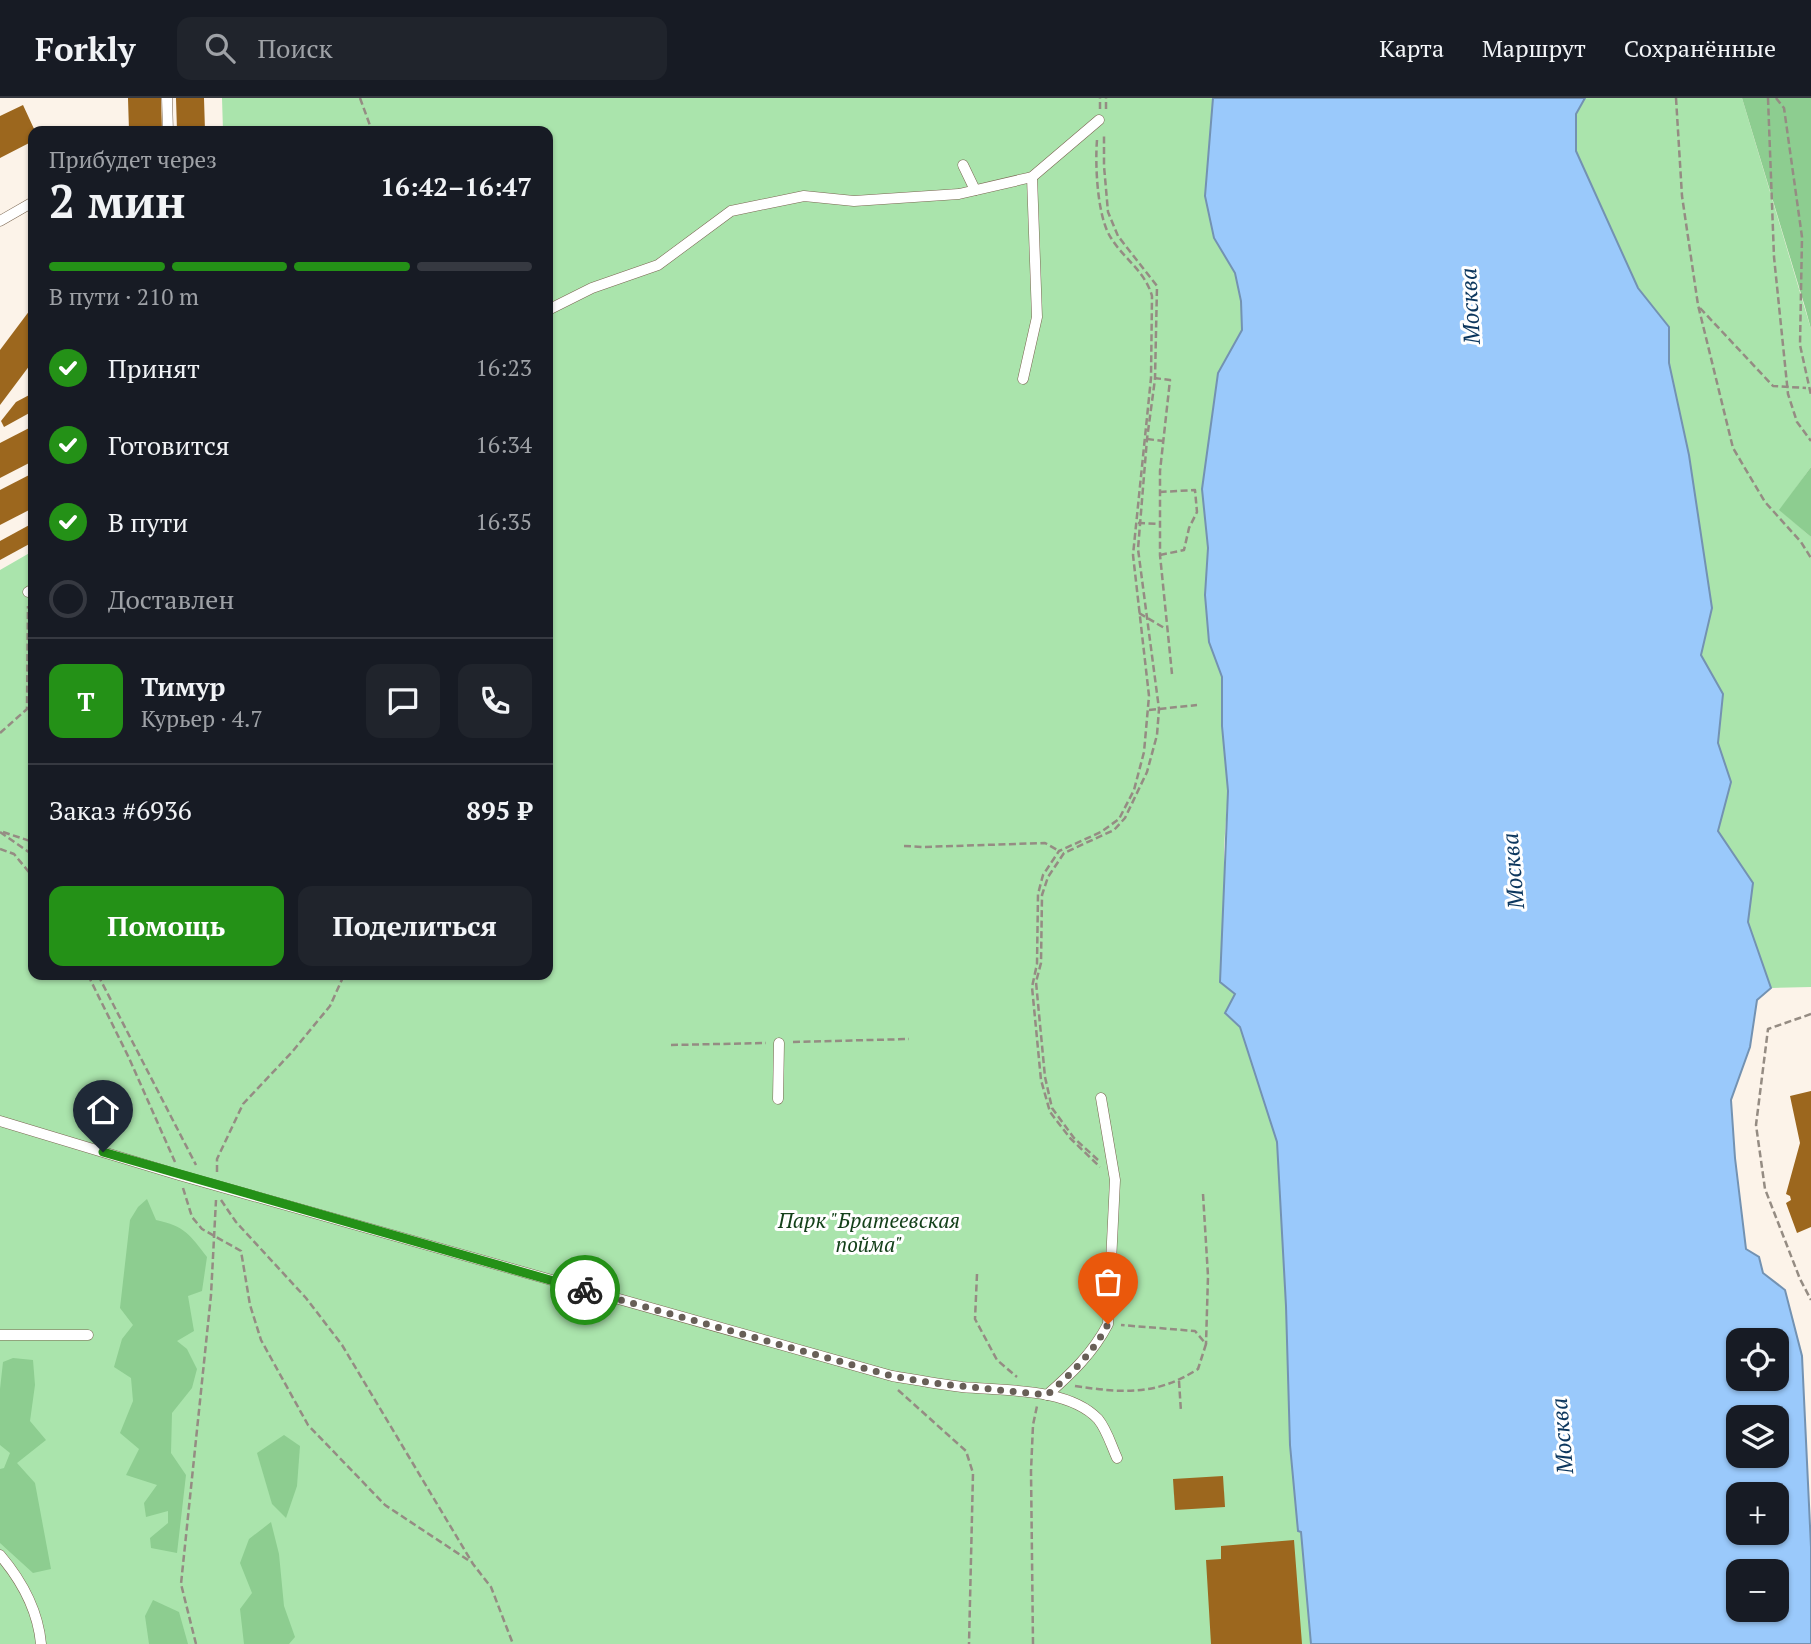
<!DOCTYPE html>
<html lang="ru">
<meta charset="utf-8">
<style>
body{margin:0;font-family:"PT Serif",serif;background:#20242c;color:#f1f3f6;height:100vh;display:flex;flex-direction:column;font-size:26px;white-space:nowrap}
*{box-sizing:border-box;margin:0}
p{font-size:23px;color:#9ea1a6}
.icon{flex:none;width:38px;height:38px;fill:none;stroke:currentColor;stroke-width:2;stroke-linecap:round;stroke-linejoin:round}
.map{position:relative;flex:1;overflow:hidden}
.details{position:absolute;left:28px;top:28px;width:525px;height:854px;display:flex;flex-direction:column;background:#171b24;border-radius:14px;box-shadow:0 2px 5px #0004}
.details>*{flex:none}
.controls{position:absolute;left:1726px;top:1230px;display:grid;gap:14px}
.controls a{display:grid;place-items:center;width:63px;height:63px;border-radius:14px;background:#171b24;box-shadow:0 2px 5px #0004;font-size:35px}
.pin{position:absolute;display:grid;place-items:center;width:60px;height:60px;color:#fff;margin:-72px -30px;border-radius:50% 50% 50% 0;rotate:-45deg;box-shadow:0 0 7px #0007}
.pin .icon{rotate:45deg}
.courier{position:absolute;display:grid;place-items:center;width:70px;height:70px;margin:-35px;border:5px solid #249117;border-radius:50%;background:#fff;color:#222;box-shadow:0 2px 9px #0007}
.overview em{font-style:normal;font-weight:600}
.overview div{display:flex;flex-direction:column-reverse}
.overview{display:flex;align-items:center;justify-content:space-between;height:119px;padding:0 21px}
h1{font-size:46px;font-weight:600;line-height:52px}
.bar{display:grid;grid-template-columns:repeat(4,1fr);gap:10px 7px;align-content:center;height:84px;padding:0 21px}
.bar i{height:9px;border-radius:5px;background:#363941}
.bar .on{background:#249117}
.bar p{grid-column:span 4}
.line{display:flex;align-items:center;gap:18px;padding:0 21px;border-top:2px solid #363941}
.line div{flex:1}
.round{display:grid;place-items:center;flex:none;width:74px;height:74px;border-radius:14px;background:#20242c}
ol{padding:0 21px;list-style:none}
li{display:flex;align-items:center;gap:21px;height:77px}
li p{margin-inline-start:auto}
li .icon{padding:7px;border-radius:50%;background:#249117;color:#fff;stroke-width:4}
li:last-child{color:#9ea1a6}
li i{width:38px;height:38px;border:4px solid #363941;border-radius:50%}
.action{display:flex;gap:14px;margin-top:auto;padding:14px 21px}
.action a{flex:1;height:80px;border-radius:14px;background:#249117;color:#fff;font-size:28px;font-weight:600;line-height:80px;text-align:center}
.action a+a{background:#20242c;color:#f1f3f6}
header{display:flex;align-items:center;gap:42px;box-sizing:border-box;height:98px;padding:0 35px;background:#171b24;border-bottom:2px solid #363941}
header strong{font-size:33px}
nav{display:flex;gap:38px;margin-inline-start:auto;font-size:24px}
.search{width:490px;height:63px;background:#20242c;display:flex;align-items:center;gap:18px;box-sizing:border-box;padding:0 24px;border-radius:14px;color:#9ea1a6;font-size:26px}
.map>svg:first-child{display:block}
</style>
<header>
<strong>Forkly</strong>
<div class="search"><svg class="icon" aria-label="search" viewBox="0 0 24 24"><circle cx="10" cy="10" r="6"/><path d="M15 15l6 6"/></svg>Поиск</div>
<nav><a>Карта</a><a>Маршрут</a><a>Сохранённые</a></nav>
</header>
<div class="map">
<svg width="1811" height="1546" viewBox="0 0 1811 1546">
<rect width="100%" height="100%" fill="#fcf3e9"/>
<!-- green -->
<g fill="#aae4ac">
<polygon points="222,0 1213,0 1205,98 1214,140 1235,175 1241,203 1242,232 1218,275 1202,391 1208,450 1205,497 1209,544 1222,579 1222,628 1228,693 1224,749 1224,815 1235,896 1225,916 1240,929 1277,1044 1286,1208 1290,1347 1298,1433 1301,1434 1311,1546 0,1546 0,472 33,453 33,877 548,877 548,33 223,33"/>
<polygon points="1585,0 1742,0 1811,231 1811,369 1780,412 1811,439 1811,889 1771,890 1748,824 1753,785 1718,733 1731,684 1718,645 1723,596 1701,557 1712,510 1689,357 1669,265 1669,230 1638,190 1576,53 1576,16"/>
</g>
<!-- forest -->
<g fill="#8dcd90">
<polygon points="1742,0 1811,0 1811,231 1805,209"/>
<polygon points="1811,369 1811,439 1779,412"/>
<path d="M147 1101 156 1122C185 1128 190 1137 207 1159L202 1193 188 1198 194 1233 177 1243 187 1251 197 1271 192 1290 172 1315 171 1355 186 1377 177 1455 151 1450 150 1440 168 1425V1413L146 1419 144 1405 157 1387 126 1377 139 1351 120 1335 133 1303 131 1280 114 1269 122 1241 133 1227 120 1210 130 1122 138 1109Z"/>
<polygon points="13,1260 33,1262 35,1287 30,1323 46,1342 17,1365 35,1385 51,1471 33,1475 0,1445 0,1371 4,1370 10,1355 0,1347 0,1291 3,1264"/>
<polygon points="284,1337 300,1348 297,1388 286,1420 272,1406 257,1355"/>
<polygon points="271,1424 279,1456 284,1508 295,1539 289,1546 244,1546 240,1511 252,1495 240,1465 249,1441"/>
<polygon points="153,1502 179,1514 188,1546 149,1546 145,1518"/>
</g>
<!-- water -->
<path fill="#9ac9fb" stroke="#7392b2" stroke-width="2" fill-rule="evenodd" d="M1213 0H1585L1576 16V53L1638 190 1669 229V265L1689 357 1712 510 1701 557 1723 596 1718 645 1731 684 1718 733 1753 785 1748 824 1771 890 1757 902 1750 949 1731 1002 1735 1060 1746 1151 1759 1159 1763 1175 1785 1192 1802 1258 1811 1449V1546H1311L1301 1434 1298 1433 1290 1347 1286 1208 1277 1044 1240 929 1225 915 1235 896 1220 884 1228 693 1222 628V579L1209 544 1205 497 1208 450 1202 391 1218 275 1242 232 1241 203 1235 175 1214 140 1205 98ZM1738 1242H1776V1281H1738ZM1738 1320H1776V1358H1738ZM1738 1396H1776V1435H1738ZM1738 1474H1776V1512H1738Z"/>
<!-- building -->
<g fill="#9c671e">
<polygon points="128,0 161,0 162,33 129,33"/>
<polygon points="176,0 204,0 205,33 177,33"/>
<polygon points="23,7 35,33 33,33 33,43 0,60 0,18"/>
<polygon points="33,208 33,263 0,307 0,252"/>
<polygon points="33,295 33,313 4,329 1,323 16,304"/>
<polygon points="33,328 33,363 0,380 0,345"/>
<polygon points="33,375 33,410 0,427 0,392"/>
<polygon points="33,425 33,444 0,462 0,443"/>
<polygon points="1811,993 1811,1129 1797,1135 1786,1105 1791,1102 1790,1098 1786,1096 1800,1045 1790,998"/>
<polygon points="1223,1378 1225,1409 1175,1412 1173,1381"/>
<polygon points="1294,1442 1302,1546 1211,1546 1206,1462 1221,1461 1221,1448"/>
</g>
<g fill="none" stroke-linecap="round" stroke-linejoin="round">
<defs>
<g id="service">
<polyline points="167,0 168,33"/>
<polyline points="963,67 975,92"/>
<polyline points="0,123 33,104"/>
<polyline points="548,212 592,190 658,167 731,113 804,98 854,103 959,96 1032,79 1099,22"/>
<polyline points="1023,281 1037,219 1032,79"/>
<polyline points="28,494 33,491"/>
<polyline points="778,1001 779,945"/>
<path d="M0 1023 179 1077 892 1278C916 1282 939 1286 962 1289 1002 1293 1068 1289 1098 1321 1107 1332 1111 1347 1117 1360"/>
<polyline points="0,1237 88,1237"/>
<path d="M1047 1297C1071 1276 1093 1255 1108 1226L1115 1082 1101 1000"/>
<path d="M0 1457C22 1483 38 1512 41 1546"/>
</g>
</defs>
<!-- service casing -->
<use href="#service" stroke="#7a6651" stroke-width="11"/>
<!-- path -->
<g stroke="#958c83" stroke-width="2.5" stroke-dasharray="7 3.5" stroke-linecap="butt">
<polyline points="360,0 372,33"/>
<polyline points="1676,0 1682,98 1698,207 1733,350 1765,404 1801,444 1811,460"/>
<polyline points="1768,0 1774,159 1788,296 1797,324 1811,343"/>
<polyline points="1776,0 1784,10 1802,139 1800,247 1811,297"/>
<polyline points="1100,11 1100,0"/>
<polyline points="1106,11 1106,0"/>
<path d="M1097 42C1095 66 1097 119 1111 140 1124 161 1145 173 1152 198L1151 280 1133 457 1149 598 1144 654 1134 692 1119 721 1101 734 1059 753 1043 777 1038 796 1037 866 1032 889 1041 982 1050 1014 1070 1040 1100 1069"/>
<polyline points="1700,210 1773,288 1806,290"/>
<polyline points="1154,280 1170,282 1160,373 1160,457 1172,576"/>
<polyline points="1147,341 1163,343"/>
<polyline points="1138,425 1159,426"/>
<polyline points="1160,457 1184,452 1189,430 1197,414 1195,392 1160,394"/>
<polyline points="1139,515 1166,531"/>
<polyline points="1149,612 1197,607"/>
<polyline points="0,635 27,611 28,508"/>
<polyline points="0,734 33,757"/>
<polyline points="3,734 33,744"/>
<polyline points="904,748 923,749 1045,745 1059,753"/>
<polyline points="0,751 14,756 33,779"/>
<polyline points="88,877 129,960 175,1064"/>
<polyline points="98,877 196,1067"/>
<polyline points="1811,916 1768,931 1756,1027 1765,1091 1800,1181 1811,1202"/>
<polyline points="793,944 909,941"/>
<polyline points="671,947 766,945"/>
<polyline points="1098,1062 1074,1040 1052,1010 1045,979 1036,884 1041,865 1042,797 1048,779 1064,755 1114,732 1125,720 1147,674 1157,637 1159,611 1138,451 1147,341 1155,281 1157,188 1118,138 1108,114 1104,68 1104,35"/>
<polyline points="217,1074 217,1061 243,1006 292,954 330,908 344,877"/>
<polyline points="183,1090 192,1119 202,1131 241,1153 250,1207 261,1242 308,1327 385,1407 471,1464"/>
<polyline points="1203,1096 1208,1178 1206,1246"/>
<polyline points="221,1102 236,1124 306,1200 342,1247 473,1466 491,1489 513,1546"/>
<polyline points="977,1176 975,1221 997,1262 1017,1279"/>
<polyline points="1179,1283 1181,1314"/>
<path d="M1075 1288C1122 1295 1156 1298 1198 1271L1206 1246 1195 1233 1121 1227"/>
<polyline points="898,1292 966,1353 973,1375 969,1546"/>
<polyline points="196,1546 181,1486 211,1197 216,1102"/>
<polyline points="1033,1546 1031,1373 1033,1327 1037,1308"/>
</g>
<!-- service -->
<use href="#service" stroke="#fff" stroke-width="10"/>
</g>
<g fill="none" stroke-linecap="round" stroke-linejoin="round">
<!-- done -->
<path stroke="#685f57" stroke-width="7" stroke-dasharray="0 12.6" d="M585 1192 892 1278 932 1285 1047 1297C1071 1276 1093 1255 1108 1226"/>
<!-- route -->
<polyline stroke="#249117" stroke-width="9" points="103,1054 585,1192"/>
</g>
<g text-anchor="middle" stroke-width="6" stroke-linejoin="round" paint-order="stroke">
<!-- park labels -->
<g font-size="21" font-style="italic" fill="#14411a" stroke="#fff">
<text x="869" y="1130">Парк "Братеевская<tspan x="869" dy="24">пойма"</tspan></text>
</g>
<!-- water labels -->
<g font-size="23" font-style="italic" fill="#0c375e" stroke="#fff">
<text transform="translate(1470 208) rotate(-93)" y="8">Москва</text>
<text transform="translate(1513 773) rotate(-95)" y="8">Москва</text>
<text transform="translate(1562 1338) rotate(-95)" y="8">Москва</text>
</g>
</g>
</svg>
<div class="controls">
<a><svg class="icon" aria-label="locate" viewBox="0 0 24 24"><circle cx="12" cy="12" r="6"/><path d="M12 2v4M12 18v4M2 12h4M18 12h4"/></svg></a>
<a><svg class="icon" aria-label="layers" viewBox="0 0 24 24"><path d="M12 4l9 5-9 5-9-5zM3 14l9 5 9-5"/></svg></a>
<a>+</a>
<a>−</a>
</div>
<div class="pin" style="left:1108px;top:1226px;background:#ea580c"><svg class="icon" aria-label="bag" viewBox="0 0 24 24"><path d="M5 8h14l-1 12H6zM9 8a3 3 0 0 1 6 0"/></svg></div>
<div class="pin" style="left:103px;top:1054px;background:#1f2937"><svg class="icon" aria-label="home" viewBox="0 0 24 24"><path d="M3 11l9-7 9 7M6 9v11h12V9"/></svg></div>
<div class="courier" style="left:585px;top:1192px"><svg class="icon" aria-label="bike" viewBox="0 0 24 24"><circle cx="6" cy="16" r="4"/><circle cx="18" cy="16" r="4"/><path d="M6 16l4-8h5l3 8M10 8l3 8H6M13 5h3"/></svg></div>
<section class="details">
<div class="overview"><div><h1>2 мин</h1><p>Прибудет через</p></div><em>16:42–16:47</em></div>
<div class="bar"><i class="on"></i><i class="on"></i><i class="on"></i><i></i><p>В пути · 210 m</p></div>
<ol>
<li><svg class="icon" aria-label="check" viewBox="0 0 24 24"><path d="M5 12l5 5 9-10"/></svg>Принят<p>16:23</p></li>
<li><svg class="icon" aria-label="check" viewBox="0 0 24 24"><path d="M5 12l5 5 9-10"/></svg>Готовится<p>16:34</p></li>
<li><svg class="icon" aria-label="check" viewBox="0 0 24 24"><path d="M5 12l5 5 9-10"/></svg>В пути<p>16:35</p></li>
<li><i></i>Доставлен</li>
</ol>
<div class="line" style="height:126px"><b class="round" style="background:#249117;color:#fff">Т</b><div><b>Тимур</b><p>Курьер · 4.7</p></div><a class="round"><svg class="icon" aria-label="chat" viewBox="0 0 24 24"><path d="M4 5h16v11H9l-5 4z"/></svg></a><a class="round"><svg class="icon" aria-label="phone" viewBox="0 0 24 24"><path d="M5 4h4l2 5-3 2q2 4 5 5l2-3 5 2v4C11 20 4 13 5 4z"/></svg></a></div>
<div class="line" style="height:91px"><div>Заказ #6936</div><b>895 ₽</b></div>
<div class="action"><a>Помощь</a><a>Поделиться</a></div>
</section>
</div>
